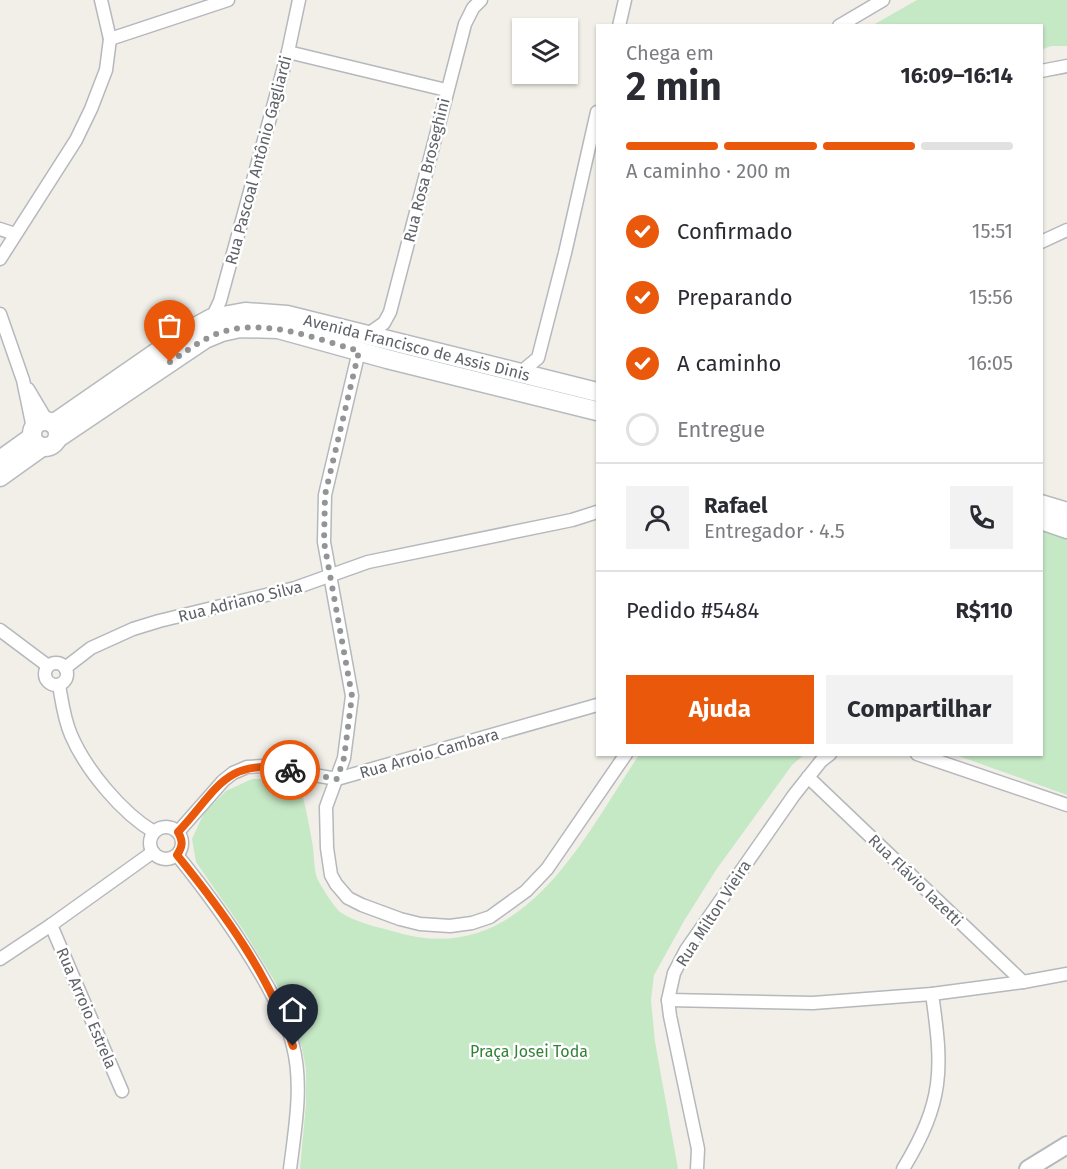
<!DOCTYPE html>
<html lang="pt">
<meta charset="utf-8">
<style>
body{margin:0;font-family:"Fira Sans",sans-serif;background:#f2f2f3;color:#2b2b33;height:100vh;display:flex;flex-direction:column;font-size:22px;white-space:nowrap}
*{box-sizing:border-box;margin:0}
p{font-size:20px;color:#7c7c81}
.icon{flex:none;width:33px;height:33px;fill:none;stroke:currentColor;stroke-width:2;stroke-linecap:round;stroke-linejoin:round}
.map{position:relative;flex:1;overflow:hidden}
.details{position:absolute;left:596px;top:24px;width:447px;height:732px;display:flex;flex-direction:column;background:#fff;border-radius:0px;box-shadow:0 2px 4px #0004}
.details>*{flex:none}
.controls{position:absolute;left:512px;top:18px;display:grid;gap:12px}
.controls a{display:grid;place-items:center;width:66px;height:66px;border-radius:0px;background:#fff;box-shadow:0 2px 4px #0004;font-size:30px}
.pin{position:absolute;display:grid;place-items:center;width:51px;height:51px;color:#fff;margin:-62px -26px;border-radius:50% 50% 50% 0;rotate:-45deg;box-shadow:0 0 6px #0007}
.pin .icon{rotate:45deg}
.courier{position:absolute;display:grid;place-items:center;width:60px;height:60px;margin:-30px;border:4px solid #ea580c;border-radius:50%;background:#fff;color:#222;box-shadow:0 2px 8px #0007}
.overview em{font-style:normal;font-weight:700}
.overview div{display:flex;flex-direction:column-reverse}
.overview{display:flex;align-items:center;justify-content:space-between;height:102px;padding:0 30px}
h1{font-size:39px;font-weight:700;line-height:45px}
.bar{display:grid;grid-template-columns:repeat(4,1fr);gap:9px 6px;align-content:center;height:72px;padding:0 30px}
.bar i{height:8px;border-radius:4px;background:#e1e1e2}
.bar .on{background:#ea580c}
.bar p{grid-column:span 4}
.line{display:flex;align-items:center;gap:15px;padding:0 30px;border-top:2px solid #e1e1e2}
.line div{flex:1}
.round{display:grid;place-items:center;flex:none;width:63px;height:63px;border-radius:0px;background:#f2f2f3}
ol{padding:0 30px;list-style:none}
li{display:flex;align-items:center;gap:18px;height:66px}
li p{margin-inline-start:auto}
li .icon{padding:6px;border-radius:50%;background:#ea580c;color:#fff;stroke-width:4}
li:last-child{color:#7c7c81}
li i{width:33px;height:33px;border:3px solid #e1e1e2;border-radius:50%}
.primary-button{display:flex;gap:12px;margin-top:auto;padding:12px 30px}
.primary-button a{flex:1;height:69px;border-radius:0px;background:#ea580c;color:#fff;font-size:24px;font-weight:700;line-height:69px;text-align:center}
.primary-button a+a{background:#f2f2f3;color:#2b2b33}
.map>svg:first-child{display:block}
</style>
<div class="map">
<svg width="1067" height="1169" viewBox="0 0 1067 1169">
<rect width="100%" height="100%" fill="#f1efe8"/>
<!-- green -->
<g fill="#c5e8c5">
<polygon points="917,0 1067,0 1067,46 1051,46 1041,50 1041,26 873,25"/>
<polygon points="1041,526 1067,534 1067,795 956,755 1041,754"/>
<path d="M639 755H804L792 765 716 870 684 921 654 975 651 1000 655 1042 678 1169H300L306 1104V1069L302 1048 277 985 244 931 196 862 192 839 204 813 226 791 252 779H278L303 797C307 814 310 830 313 847 314 856 314 869 317 878 320 885 335 908 340 912 356 923 378 927 396 932 522 970 582 840 639 755Z"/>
</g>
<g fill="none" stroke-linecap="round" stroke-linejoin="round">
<defs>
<g id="minor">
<polyline points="619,26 625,0"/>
<polyline points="839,26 883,0"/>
<polyline points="110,39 228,0"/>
<polyline points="288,52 446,90"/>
<polyline points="1041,71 1067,66"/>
<polyline points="0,229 15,234"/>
<polyline points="1041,242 1067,230"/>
<polyline points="0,259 76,140 91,109 106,70 110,39 101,0"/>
<polyline points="0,314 23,380 33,428"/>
<polyline points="212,318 220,301 229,268 288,52 299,0"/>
<polyline points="367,335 384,323 390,312 465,24 473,8 481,0"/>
<polyline points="359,351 325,495 324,542 352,696 344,758 326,807 327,848 331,875 336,884 348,898 362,905 400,919 420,924 450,926 472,923 490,917 526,891 547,869 626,754"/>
<polyline points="521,372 538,358 565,253 597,112"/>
<polyline points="28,389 47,421"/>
<polyline points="0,630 48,666"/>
<circle cx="56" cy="674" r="11"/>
<polyline points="65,668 91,648 133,629 159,621 295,588 368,562 572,520 597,512"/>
<path d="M59 685C62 702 64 719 71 735 86 770 122 813 154 832"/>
<polyline points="917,754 1067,805"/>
<polyline points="808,777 1023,982"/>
<circle cx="166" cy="843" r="16"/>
<polyline points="178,832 223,781 233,773 247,767 263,766 337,779 597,705"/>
<path d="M177 855C211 897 242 940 268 987 278 1006 288 1025 293 1046 303 1085 295 1129 290 1169"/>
<polyline points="51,925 122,1091"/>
<polyline points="0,959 51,925 153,852"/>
<polyline points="668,1000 813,1003 932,994 1023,982 1067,974"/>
<polyline points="697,1169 698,1149 670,1016 668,1000 674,973 686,950 794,795 821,761 830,754"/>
<path d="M903 1169C944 1101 943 1070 932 994"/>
</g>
<polyline id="tertiary" points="1028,1169 1067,1145"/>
<g id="secondary">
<circle cx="45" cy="434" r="13"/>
<polyline points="53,424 186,332 212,318 245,312 287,315 597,392"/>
<polyline points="58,438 205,339 222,332 240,328 278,329 387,359 597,411"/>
<polyline points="0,460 32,437"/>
<polyline points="0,477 42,447"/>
<polyline points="1041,504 1067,512"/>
<polyline points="1041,520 1067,529"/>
</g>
</defs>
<!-- minor casing -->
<use href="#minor" stroke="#b5b8bc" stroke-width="15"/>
<!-- tertiary casing -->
<use href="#tertiary" stroke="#b5b8bc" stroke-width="20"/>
<!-- secondary casing -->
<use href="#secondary" stroke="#b6babf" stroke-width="21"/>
<!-- minor -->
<use href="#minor" stroke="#fff" stroke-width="12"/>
<!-- tertiary -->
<use href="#tertiary" stroke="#fff" stroke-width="16"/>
<!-- secondary -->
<use href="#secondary" stroke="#fff" stroke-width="18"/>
</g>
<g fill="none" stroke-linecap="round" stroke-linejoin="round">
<!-- done -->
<path stroke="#929495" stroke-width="6" stroke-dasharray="0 10.8" d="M170 362C187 351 203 338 222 332 267 318 316 339 359 351L325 495 324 542 352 696 344 758 337 779 290 770"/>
<!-- route -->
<path stroke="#ea580c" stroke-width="8" d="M290 770C225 756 216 792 178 832 183 841 183 846 177 855 224 913 269 974 293 1046"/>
</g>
<g text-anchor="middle" stroke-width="5" stroke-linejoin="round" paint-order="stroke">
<!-- street labels -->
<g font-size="16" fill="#5f6368" stroke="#fff">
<text transform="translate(258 160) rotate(-75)" y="6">Rua Pascoal Antônio Gagliardi</text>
<text transform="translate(426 170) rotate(-76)" y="6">Rua Rosa Broseghini</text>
<text transform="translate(417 347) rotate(14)" y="6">Avenida Francisco de Assis Dinis</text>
<text transform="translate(240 601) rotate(-14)" y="6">Rua Adriano Silva</text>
<text transform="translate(429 753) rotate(-16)" y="6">Rua Arroio Cambara</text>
<text transform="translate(916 880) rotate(44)" y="6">Rua Flávio Iazetti</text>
<text transform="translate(713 913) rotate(-57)" y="6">Rua Milton Vieira</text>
<text transform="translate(87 1008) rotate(67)" y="6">Rua Arroio Estrela</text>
</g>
<!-- park labels -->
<g font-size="16" fill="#348238" stroke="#fff">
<text x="529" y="1057">Praça Josei Toda</text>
</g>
</g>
</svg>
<div class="controls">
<a><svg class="icon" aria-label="layers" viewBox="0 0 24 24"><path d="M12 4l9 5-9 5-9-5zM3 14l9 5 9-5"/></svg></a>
</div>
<div class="pin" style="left:170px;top:362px;background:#ea580c"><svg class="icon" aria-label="bag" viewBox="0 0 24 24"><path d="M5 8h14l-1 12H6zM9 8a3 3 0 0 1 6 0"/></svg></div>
<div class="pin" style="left:293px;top:1046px;background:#1f2937"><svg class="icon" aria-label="home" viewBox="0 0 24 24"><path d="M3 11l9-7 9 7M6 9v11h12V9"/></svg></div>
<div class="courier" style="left:290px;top:770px"><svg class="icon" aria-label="bike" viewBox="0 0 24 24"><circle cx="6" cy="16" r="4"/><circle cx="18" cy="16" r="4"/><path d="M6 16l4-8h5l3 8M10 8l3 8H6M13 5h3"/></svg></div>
<section class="details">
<div class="overview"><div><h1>2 min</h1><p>Chega em</p></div><em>16:09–16:14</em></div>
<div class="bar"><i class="on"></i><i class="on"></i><i class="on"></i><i></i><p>A caminho · 200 m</p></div>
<ol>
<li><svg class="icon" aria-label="check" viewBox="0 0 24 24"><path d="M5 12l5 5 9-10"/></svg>Confirmado<p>15:51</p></li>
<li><svg class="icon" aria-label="check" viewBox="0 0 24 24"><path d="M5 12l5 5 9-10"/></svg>Preparando<p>15:56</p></li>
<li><svg class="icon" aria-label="check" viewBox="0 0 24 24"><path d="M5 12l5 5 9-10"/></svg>A caminho<p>16:05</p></li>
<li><i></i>Entregue</li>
</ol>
<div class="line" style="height:108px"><a class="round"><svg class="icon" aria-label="person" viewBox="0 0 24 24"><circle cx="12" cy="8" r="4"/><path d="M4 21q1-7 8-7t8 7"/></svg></a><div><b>Rafael</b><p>Entregador · 4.5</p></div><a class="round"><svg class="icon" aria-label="phone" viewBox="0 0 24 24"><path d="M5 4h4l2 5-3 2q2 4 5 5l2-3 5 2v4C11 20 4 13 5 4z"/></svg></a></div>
<div class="line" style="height:78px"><div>Pedido #5484</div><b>R$110</b></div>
<div class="primary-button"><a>Ajuda</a><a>Compartilhar</a></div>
</section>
</div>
